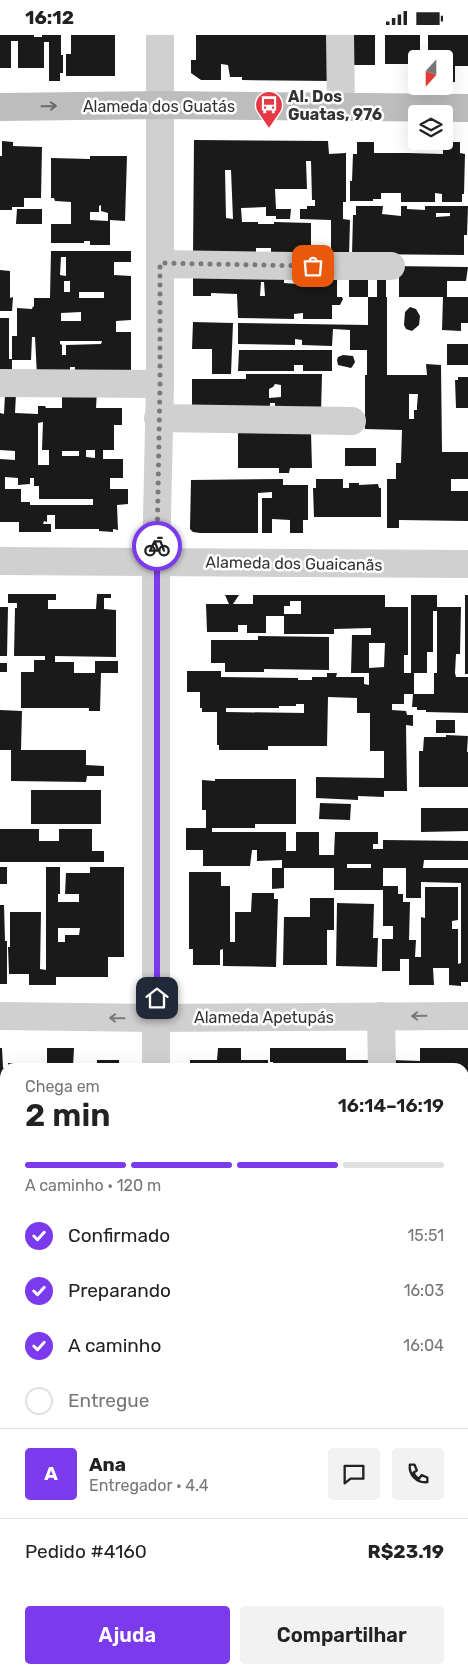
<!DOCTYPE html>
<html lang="pt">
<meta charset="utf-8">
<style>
body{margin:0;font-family:Rubik,sans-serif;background:#f2f2f2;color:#222;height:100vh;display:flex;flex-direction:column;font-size:19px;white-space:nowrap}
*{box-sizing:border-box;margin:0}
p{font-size:16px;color:#767676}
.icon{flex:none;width:28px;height:28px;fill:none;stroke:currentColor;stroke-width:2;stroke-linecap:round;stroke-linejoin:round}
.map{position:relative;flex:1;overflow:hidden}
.panel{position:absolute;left:0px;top:1028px;width:469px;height:611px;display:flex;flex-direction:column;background:#fff;border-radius:15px 15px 0 0;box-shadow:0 5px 20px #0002}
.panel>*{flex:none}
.needle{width:32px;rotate:201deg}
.fabs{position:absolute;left:408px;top:15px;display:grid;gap:10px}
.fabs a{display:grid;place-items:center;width:45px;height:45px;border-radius:5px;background:#fff;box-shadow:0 5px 20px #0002;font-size:25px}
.pin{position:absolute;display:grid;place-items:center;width:42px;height:42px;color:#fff;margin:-21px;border-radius:10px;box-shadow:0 2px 8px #0006}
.courier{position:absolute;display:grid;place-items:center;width:50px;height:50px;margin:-25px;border:4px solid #7c3aed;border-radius:50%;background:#fff;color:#222;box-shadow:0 1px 6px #0007}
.summary em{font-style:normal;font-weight:600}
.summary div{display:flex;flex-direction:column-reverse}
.summary{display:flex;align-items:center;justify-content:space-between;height:85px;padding:0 25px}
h1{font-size:32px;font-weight:600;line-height:38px}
.bar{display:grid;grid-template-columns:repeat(4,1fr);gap:8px 5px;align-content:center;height:60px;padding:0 25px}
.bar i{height:6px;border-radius:4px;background:#e0e0e0}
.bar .on{background:#7c3aed}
.bar p{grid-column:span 4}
.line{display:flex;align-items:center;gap:12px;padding:0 25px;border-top:1px solid #e0e0e0}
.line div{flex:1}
.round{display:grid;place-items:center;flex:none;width:52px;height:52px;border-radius:5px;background:#f2f2f2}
ol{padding:0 25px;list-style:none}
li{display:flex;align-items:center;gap:15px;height:55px}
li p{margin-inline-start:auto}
li .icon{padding:5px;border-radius:50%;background:#7c3aed;color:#fff;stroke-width:4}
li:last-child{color:#767676}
li i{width:28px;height:28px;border:2px solid #e0e0e0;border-radius:50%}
.cta{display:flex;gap:10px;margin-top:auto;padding:10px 25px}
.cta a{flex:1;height:58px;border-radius:5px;background:#7c3aed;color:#fff;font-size:20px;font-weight:600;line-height:58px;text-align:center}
.cta a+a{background:#f2f2f2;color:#222}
.status{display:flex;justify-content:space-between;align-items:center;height:35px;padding:0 25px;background:#fff;direction:ltr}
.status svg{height:14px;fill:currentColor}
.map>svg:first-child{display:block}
</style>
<div class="status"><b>16:12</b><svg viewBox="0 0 49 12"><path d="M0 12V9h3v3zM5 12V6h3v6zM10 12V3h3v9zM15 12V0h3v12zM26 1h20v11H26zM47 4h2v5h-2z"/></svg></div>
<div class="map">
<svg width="468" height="1638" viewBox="0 0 468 1638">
<rect width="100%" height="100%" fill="#fff"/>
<!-- building -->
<g fill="#1a1a1a" fill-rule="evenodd">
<polygon points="0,0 34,0 34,2 42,2 42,0 61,0 61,20 63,20 63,38 60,38 60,46 49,46 49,7 44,7 44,33 18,33 18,6 11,6 11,33 0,33"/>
<polygon points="71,0 115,0 115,41 66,41 66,19 71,19"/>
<polygon points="196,0 331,0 334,46 242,45 242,42 230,42 228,30 221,29 221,45 201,45 191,38 191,25 196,25"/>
<rect x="354" y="0" width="21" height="30"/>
<polygon points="385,0 420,0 420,24 416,24 416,46 408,47 408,29 385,29"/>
<polygon points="428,0 468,0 468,31 455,31 455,47 444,47 444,24 428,24"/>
<path d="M194 105 328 106 329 119 346 118V167H343V184L350 185 349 222H331V185L300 184V174H307V171H315V165H312L311 126H306L307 154H275L276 174H291L290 184H276V181H266V172L241 173 242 187H258V189H274V187L311 188V222H271V213H256V222L193 221ZM225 135H231L233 184 226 183Z"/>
<polygon points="2,106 13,107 13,111 42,112 41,163 24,163 24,172 12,172 12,175 0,175 0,121 2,121"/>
<polygon points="357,107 374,107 374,118 407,118 443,119 443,107 460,107 460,118 465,119 464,159 462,159 462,167 442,167 442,159 435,158 435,167 401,167 401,158 381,158 381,164 373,164 373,166 350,166 350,146 352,146 353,119 357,119"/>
<path d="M90 121H127L125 186 110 185V210H90V206H84V208H51V189H71V167L55 166 54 163H51V123L90 124ZM101 170V176L108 178V186L90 185V177H99V171Z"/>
<path d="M356 171H383L382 179 401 181V171H407V174L425 175V171H468L467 200H464V220L352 219 353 180H356ZM436 178H450V181L436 182Z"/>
<polygon points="17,174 42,174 42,189 16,189"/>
<path d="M51 216H131V227H114V240L131 241V285L116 286V297H131V342L74 341 75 332H70V341H37L35 302H32L31 325H12V341L0 340V283H9V324H12V301H17V273L32 274 33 271 34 272V263H50ZM61 222H66V241L60 240ZM64 246H70V257H64ZM79 257H104V263H79ZM81 277V286H61V278ZM60 306H102L101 309 66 310V320H62V310L60 309Z"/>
<polygon points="391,231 468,232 466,246 447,246 447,262 468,262 468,288 461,288 461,296 442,295 443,262 399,262 399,237"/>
<polygon points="0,235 10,236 10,263 13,262 12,276 0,276"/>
<path d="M193 237 284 238V248L297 249V238L337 239V262H342L343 264 340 270H332V284H303V278L294 279V284L238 283 237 259 211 258V261H193ZM261 247H264L265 261H260Z"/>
<rect x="349" y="245" width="19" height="17"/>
<path d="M377 245H386V262H387V340H427L426 329 441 330 442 417H468V444H451V456H468V486L399 485V493H387V444H396V428H401L402 395 365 394V340H367V315H350V295L333 294 332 311 302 310V305L295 304V310L238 309V288L368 290V262H377ZM409 359H418L417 371V375H414V384H409Z"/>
<polygon points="410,272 416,274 420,281 419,290 412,296 406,294 404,290 405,277"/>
<polygon points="193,287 233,288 231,339 212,339 212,314 192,314"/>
<rect x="447" y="309" width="21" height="21"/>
<polygon points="239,315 332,315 332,336 303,336 303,330 294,330 294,336 238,336"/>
<polygon points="343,320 353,321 355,327 352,332 351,333 338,330 337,325 338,322"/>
<path d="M246 339H322L321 378H275V368H270V378L192 377V344H246ZM275 349 281 350V362L269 363V354L273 352Z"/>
<polygon points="458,342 468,342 468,373 456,373 455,345 458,345"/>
<path d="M62 356H97L96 373H122V390H114V415H103V424H123V443H110V454H128V469L117 470 118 495 113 494V497L99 496V494H55V480H47V487L44 486 43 489H51V497H19V487H0V424L15 425V416L0 415V378L4 379 5 359H16L15 378 38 379V371H45L46 373H62ZM43 387 42 415H49V430H38V388ZM86 415H95V423L86 422ZM62 416H79V421H62ZM5 442 18 443V450L30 449V443H34V451H39V464H93V470H30V467H21V454H5Z"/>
<polygon points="238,397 311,397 312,433 290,433 289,438 279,438 279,433 238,433"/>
<rect x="345" y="413" width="31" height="18"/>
<polygon points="283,444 283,450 308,450 308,485 303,485 303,498 290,498 290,485 272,484 272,498 262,498 262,463 272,463 272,457 258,458 258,498 200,498 193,497 190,494 191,445"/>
<polygon points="316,444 343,444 343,453 349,453 349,448 359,448 359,450 378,449 379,453 381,453 381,482 314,482 313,453 316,453"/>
<polygon points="8,559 56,559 56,565 48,565 48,574 96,574 97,559 111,559 111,563 104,563 104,574 116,575 116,622 55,621 55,627 74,627 74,638 95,638 95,626 118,626 118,638 101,638 100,676 89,676 89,673 21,673 21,637 34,637 34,625 45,625 45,621 14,621 15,573 17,573 17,568 8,568"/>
<path d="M225 560H239L233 569H253V560H385V572H408V620H404V638H411V560H437V572H461L460 619H456L455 638 456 642H468V678L426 677V675H417V672H412L413 659H404V669H392V675L406 676 407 680H413V691L406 690 407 756H384V762L358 761V765L316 763V742L384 743V716H370V678H357V663L328 662 327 711H268V715H219V710H217V677H202V673H200V657H187V636H221V642L298 643V645H312V642H327V638H337L336 642H364V649L369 650V638H351L352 600H371V593L334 594V599H284V581H266V598H247V590H238V597H207L206 569H229ZM290 566H301V579H284V571H290ZM433 576H437V638H434V659H414V638H427V617H433ZM369 608H385L384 632 369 633ZM296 669H304V678L226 677V673H279V671H296Z"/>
<rect x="465" y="560" width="3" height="79"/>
<polygon points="0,572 8,572 7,621 0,621"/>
<polygon points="258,601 329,602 329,635 264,634 264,637 225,637 225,628 211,628 211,605 258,605"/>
<rect x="0" y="628" width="7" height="9"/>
<polygon points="0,675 22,676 21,715 86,715 86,730 104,731 104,741 87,741 86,747 11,746 11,715 0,715"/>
<rect x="436" y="685" width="19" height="13"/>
<polygon points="446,700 468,701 467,717 468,717 468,752 419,752 419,716 423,716 424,702 446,702"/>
<path d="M215 744H296V789H255V793H212V797H286V816H296V797H319V820H334L335 797H378V809H373V814H383V805L468 806V825H424L423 833H468V947H461V951L449 950V933H433L434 950H409V924H400V936H382V904H393V891H383V855H334V833H284V853L272 854V833H282V825L257 826V815H252L250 831H203V815H186V793H206V775H202V745L215 746ZM347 829H371V833H347ZM383 833H406V863H421V847L461 848V928L458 929V894H452V886L458 885V852H425V883L421 882V922H415L416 905H409L410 867H403V859H398V851H383Z"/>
<rect x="31" y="755" width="70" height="34"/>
<polygon points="320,768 351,769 350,785 319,784"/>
<polygon points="421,773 468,773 468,796 421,797"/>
<polygon points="0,794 39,794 39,806 59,806 59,794 92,794 92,816 104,816 104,827 0,827"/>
<rect x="0" y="832" width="7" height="17"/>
<path d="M46 832H60V859H58V867H79V859H65L66 838H90V832H124V922H108V942H56V950H29V939H9L8 912H10V877H41L40 934 46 935ZM58 893H80L79 900H65V907H58Z"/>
<polygon points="189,837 221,837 221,851 230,851 230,907 235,907 235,877 251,877 252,858 274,858 274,864 278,864 276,932 223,931 223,914 220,915 220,930 193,930 193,914 189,914"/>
<polygon points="310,863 334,863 334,895 327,895 327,930 283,930 284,882 310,882"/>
<polygon points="337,868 374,869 373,903 378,903 377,932 336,931"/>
<polygon points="0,870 4,870 5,906 7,906 7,949 0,949"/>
<polygon points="0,1013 2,1013 3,1033 5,1033 5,1107 0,1107"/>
<polygon points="47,1013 74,1013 73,1032 8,1032 8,1028 47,1029"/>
<polygon points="218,1013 241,1013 241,1025 268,1025 268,1032 190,1032 190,1025 217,1025"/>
<polygon points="270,1013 346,1013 346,1025 372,1025 372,1032 273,1032 273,1027 270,1027"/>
<polygon points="420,1013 468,1013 468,1091 464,1091 464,1032 392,1032 392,1025 420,1026"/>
<rect x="97" y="1025" width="22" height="7"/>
<rect x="0" y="1115" width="3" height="23"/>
<rect x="464" y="1120" width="4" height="14"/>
<polygon points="0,1139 4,1142 4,1145 2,1148 0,1148"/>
<polygon points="0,1153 5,1153 5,1201 2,1201 2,1167 0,1167"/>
<polygon points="468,1163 468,1192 464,1192 464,1164"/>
<rect x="464" y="1208" width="4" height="26"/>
<rect x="464" y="1240" width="4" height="27"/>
<rect x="464" y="1271" width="4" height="41"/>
<rect x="464" y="1322" width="4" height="81"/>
<rect x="0" y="1324" width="5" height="15"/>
<polygon points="0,1464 5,1464 5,1545 0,1544"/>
<polygon points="464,1466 468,1467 468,1544 464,1544"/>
<polygon points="5,1550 5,1562 0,1562 0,1551"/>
<polygon points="464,1554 468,1554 468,1638 451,1638 451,1634 464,1634"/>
<polygon points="0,1627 5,1627 5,1634 104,1634 104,1638 0,1638"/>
<rect x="200" y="1634" width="51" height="4"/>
<rect x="315" y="1634" width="41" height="4"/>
<rect x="368" y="1634" width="30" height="4"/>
<polygon points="421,1634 444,1634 443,1638 421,1638"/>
</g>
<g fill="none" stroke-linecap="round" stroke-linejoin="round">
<!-- street -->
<g stroke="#d0d0d0" stroke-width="28">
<polyline points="340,0 341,71"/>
<polyline points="160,229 294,231 391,231"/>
<polyline points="0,348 160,349"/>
<polyline points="158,383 352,386"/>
<polyline points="0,526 468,529"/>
<polyline points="0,981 157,983 468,981"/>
<polyline points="381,981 382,1032"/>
<polyline points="156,1032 156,526 160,349 160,0"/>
<polyline points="0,1436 5,1436"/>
<polyline points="464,1436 468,1436"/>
<polyline points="155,1634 155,1638"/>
</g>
<!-- secondary -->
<polyline stroke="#bdbdbd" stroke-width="28" points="0,72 160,70 468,73"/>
</g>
<!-- one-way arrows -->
<defs><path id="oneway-shaft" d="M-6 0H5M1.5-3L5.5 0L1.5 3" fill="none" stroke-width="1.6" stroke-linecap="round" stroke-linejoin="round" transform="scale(1.25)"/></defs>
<use stroke="#6a6a6a" href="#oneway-shaft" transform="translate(49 71) rotate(-1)"/>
<g stroke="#7a7a7a">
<use href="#oneway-shaft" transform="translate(419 981) rotate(179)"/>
<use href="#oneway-shaft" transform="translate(117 983) rotate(-179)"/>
</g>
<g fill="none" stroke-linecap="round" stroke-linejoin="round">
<!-- done -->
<polyline stroke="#7a7a7a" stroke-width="5" stroke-dasharray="0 9" points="157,511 160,349 160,228 313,231"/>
<!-- route -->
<polyline stroke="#7c3aed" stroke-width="6" points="157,511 157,963"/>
</g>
<!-- icons -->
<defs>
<symbol id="bus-pin" viewBox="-11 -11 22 30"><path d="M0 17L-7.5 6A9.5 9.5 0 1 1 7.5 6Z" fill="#e63946" stroke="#fff"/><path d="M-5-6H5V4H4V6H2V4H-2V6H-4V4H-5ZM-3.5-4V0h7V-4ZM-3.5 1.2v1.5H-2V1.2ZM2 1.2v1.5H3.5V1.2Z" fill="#fff"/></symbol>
</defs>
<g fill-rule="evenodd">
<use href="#bus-pin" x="253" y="54" width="32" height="43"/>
</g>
<g text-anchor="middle" stroke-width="5" stroke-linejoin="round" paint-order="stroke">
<!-- poi labels -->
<g font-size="16" font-weight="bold" fill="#333" stroke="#fff" text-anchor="start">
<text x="288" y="67">Al. Dos<tspan x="288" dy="18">Guatas, 976</tspan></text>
</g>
<!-- street labels -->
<g font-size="16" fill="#333" stroke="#fff">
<text x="159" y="77">Alameda dos Guatás</text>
<text transform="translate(294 528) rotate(1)" y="6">Alameda dos Guaicanãs</text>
<text x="264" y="988">Alameda Apetupás</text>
</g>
</g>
</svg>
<div class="fabs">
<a><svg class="needle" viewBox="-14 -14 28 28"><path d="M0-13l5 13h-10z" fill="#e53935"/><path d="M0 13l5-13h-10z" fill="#767676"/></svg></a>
<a><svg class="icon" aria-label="layers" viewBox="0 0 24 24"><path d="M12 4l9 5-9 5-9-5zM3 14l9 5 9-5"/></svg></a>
</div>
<div class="pin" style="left:313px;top:231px;background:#ea580c"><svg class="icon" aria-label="bag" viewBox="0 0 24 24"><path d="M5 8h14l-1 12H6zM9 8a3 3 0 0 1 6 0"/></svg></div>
<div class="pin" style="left:157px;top:963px;background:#1f2937"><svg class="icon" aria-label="home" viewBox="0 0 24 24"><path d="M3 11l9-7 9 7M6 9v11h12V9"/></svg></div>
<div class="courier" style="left:157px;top:511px"><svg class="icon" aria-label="bike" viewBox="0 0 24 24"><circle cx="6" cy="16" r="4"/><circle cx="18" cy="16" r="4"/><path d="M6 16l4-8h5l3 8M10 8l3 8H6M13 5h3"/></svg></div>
<section class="panel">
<div class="summary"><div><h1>2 min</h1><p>Chega em</p></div><em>16:14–16:19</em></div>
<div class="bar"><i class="on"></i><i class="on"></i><i class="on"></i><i></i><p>A caminho · 120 m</p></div>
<ol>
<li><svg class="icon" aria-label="check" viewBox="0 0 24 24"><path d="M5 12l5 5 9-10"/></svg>Confirmado<p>15:51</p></li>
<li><svg class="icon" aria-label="check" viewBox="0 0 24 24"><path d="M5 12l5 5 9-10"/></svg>Preparando<p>16:03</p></li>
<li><svg class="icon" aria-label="check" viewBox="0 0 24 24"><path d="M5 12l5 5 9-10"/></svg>A caminho<p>16:04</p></li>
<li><i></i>Entregue</li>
</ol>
<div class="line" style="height:90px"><b class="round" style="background:#7c3aed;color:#fff">A</b><div><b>Ana</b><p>Entregador · 4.4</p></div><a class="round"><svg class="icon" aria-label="chat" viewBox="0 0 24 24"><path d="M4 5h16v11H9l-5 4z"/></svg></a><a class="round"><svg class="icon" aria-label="phone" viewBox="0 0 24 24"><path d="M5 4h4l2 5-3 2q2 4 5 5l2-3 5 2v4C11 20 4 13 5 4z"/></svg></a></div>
<div class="line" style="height:65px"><div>Pedido #4160</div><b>R$23.19</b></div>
<div class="cta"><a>Ajuda</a><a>Compartilhar</a></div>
</section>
</div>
